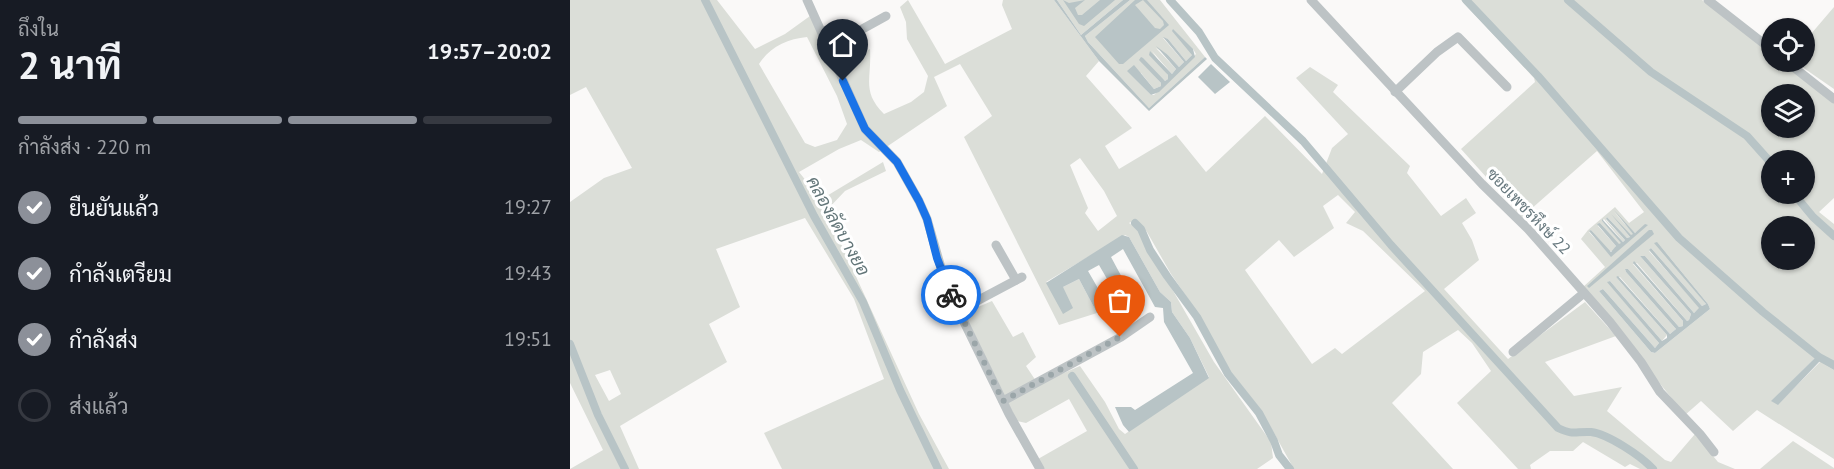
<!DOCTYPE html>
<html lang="th">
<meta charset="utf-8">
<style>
body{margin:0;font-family:"PT Sans",Sarabun,sans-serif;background:#242831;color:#f1f3f6;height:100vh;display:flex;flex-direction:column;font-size:22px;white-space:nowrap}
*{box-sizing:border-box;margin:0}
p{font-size:20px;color:#9ea1a6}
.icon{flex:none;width:33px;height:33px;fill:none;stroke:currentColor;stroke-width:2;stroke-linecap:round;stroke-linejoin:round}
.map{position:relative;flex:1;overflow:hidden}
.side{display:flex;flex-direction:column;background:#171b24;width:570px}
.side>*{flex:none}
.controls{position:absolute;left:1191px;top:18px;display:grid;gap:12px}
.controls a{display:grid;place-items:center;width:54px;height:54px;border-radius:50%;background:#171b24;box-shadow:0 2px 4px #0004;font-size:30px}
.pin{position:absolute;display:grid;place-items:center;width:51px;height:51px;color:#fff;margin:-62px -26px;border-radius:50% 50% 50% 0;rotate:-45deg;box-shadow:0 0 6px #0007}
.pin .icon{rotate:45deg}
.courier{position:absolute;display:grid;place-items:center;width:60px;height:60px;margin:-30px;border:4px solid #1a73e8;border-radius:50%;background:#fff;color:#222;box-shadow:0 2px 8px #0007}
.head em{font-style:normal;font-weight:700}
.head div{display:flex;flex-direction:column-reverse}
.head{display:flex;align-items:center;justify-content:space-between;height:102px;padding:0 18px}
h1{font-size:39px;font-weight:700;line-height:45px}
.bar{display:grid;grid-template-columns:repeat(4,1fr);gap:9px 6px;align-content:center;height:72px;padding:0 18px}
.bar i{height:8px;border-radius:4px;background:#363941}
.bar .selected{background:#8c9099}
.bar p{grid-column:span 4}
ol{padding:0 18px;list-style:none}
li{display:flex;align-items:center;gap:18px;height:66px}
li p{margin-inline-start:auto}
li .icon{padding:6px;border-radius:50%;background:#8c9099;color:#fff;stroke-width:4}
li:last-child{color:#9ea1a6}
li i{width:33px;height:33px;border:3px solid #363941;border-radius:50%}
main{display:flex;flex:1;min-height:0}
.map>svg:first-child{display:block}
</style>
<main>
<section class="side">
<div class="head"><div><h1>2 นาที</h1><p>ถึงใน</p></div><em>19:57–20:02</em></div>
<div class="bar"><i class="selected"></i><i class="selected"></i><i class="selected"></i><i></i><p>กำลังส่ง · 220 m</p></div>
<ol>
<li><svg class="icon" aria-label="check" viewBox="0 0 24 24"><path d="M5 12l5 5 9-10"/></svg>ยืนยันแล้ว<p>19:27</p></li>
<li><svg class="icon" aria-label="check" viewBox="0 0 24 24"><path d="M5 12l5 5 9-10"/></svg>กำลังเตรียม<p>19:43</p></li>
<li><svg class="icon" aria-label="check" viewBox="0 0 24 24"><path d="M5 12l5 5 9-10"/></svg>กำลังส่ง<p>19:51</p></li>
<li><i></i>ส่งแล้ว</li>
</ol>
</section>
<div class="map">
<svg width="1264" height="469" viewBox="0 0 1264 469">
<rect width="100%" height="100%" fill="#faf9f8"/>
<!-- green -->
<g fill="#dbded8" fill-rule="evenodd">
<path d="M0 0H147L185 49 215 34 240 16 271 64 300 49C302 78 291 91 314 114L341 102 354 92 358 76 337 39 336 22 330 7 338 0 375 64 442 29 432 5 433 0H484L529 61 516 76 562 128 535 146 549 169 606 135 636 172 695 116 752 174 762 148 778 134 726 78 740 67 768 85 763 92 840 166 837 173 871 216 896 198 906 213 892 223 902 240 909 260 874 289 938 359 1015 302 1046 336 975 362 1004 396 1052 387 1037 411 1095 460 1101 462 1125 434 1148 462 1165 469H1070L1060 464 1055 467 1013 442 1003 451H980L960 465 961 469H948L887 403 921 371 902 343 888 330 853 352 851 374 822 403 883 469H724L691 410 656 366 631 318 601 274 577 232 566 219 559 223 568 230 644 362 701 442 703 458 687 469H472L468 459 517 431 499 399 456 423 447 421 394 313 422 301 443 337 453 332 466 357 456 366 468 384 510 366 535 402 549 429 555 434 639 377 620 338 602 312 601 302 590 292 559 237 555 235 476 282 493 287 509 279 527 313 489 325 394 137 422 116 390 64 364 77 377 106 309 152 291 140 269 149 229 172 241 187 255 197 313 162 316 171 275 191 256 211 349 414 379 469H212L194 433 314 379 284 299 235 218 146 249 170 307 139 324 157 362 50 426 69 469H0L33 450 0 383V202L34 178 62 168 16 87 0 95ZM237 37 267 96 277 124 267 140 245 147 235 143 189 64C200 47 217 39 237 37ZM510 158 534 191 547 216 528 231 515 213 518 208 500 165ZM768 195 785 212 776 223 793 231 855 291 772 354 765 348 742 364 675 270 709 240 724 257 764 228 753 206ZM40 370 51 394 39 401 25 375Z"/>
<polygon points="487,0 553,0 511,35"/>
<path d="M560 0H590L635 57 579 108 518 42 515 36ZM593 38 598 39 616 61 622 55 621 51 623 49 626 54 584 95H581L558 71 571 73 584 89 591 86V83L570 60 595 81 598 79V75L582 51 602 74 606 69 586 48 598 55 609 67 614 62Z"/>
<path d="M891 0H1132L1201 54 1202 62H1211L1264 103V198L1249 212 1264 224V362L1249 354 1202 401 1208 404 1251 361 1264 370V459L1187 410 1163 431 1131 401 1115 415 1013 287 1035 267 1011 239 1018 230 1045 207 1059 223 1074 212 1027 151 952 217 891 149 965 82 964 78ZM1202 94H1234V128H1202ZM1202 160H1234V194H1202ZM1044 212 1065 233 1077 225 1041 256 1019 232 1021 230 1039 251H1043L1046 246 1028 226 1030 223 1049 245 1052 243 1032 221 1034 219 1053 242 1055 240 1036 220 1037 217 1057 238 1060 237 1050 225 1061 236 1064 234ZM1202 226H1234V260H1202ZM1087 242 1138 304 1140 309 1085 353 1081 352 1029 291 1033 289 1085 348 1089 343 1038 282 1040 281 1092 341 1097 335 1046 277H1050L1100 334 1106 329 1056 272 1055 269H1058L1109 327 1113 326V321L1063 264 1067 263 1117 321 1119 320 1121 314 1070 256H1075L1124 313 1130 308 1079 251 1081 248 1132 306 1136 304Z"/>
<polygon points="1264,7 1264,89 1225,62 1234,62 1235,41"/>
<polygon points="1223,441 1264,468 1264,469 1190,469"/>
</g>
<!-- water -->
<g fill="#b8c4c6" fill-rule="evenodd">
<polygon points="484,0 487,0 511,35 553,0 560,0 515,36 518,42 579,108 635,57 637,59 579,111 529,61"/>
<polygon points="493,0 499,3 515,0 505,8 508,15 512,15 530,0 545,0 514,26 509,24"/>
<path d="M565 0H577L599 25 553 64H549L525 37ZM573 0 593 21 594 25 590 29 585 28 565 5Z"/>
<polygon points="603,29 623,49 625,57 589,92 581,95 557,71 564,65 584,89 591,86 591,83 569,60 571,57 573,58 595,81 598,79 598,75 579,55 580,51 602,74 606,69 586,46 598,55 609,67 614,62 593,37 598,39 616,61 622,55 602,31"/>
<polygon points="641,64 660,82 645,94 628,77"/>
<polygon points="1044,210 1065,233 1075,224 1078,225 1041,257 1019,231 1021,230 1041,252 1046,246 1027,224 1030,223 1049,244 1051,243 1032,221 1032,219 1053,242 1055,240 1036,219 1037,217 1057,238 1060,237 1041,214 1061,235 1063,234"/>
<polygon points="1079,230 1082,230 1084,234 1019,288 1017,286"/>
<polygon points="552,235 559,237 590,292 601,302 602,312 620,338 639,378 559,432 553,425 545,407 561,407 565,410 623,373 594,322 593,308 585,307 553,249 541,257 555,283 544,291 529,265 518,271 544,316 539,319 531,312 527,313 509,279 493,287 503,308 493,314 476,283"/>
<polygon points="1087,242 1138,304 1140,309 1085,353 1081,352 1029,291 1033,289 1085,348 1089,343 1037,282 1040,281 1092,341 1097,338 1097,335 1046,277 1048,276 1100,334 1106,329 1056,272 1055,269 1058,269 1109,327 1113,326 1113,321 1063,263 1064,261 1117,321 1119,320 1121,314 1070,256 1075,256 1124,313 1129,308 1079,250 1081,248 1132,306 1136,304 1084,243"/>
<polygon points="1249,354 1264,362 1264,370 1250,361 1208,405 1201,401"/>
</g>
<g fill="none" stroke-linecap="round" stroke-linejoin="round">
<!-- canal -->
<g stroke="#b8c4c6" stroke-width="8">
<polyline points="135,0 244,216 293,302 330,390 368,469"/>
<path d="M600 0 629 32 645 58 733 141 821 245 988 428C1005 436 1005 431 1021 432 1038 434 1071 456 1083 469"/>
<polyline points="896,0 968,76 1109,238 1193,312 1249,357 1264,365"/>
<polyline points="998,0 1081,72 1177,136 1202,164"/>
<polyline points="1224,194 1243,217 1264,236"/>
<polyline points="565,223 571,229 580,250 597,276 627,317 658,374 689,413 704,441 709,455 720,469"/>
<polyline points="0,344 28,415 55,469"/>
<polyline points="502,376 564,469"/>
</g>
<!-- minor -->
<g stroke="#bdc3c5" stroke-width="9">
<polyline points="237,0 295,129 327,162 349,201 357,219 376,285 439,414 470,469"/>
<polyline points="741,0 912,184 958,229 1040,322 1071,362 1090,392 1130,434 1144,452"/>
<polyline points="1138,0 1202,50"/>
<polyline points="258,48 316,16"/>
<polyline points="1217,62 1264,99"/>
<polyline points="825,92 867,52 888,37 937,87"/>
<polyline points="426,245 446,280"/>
<polyline points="388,311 452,277"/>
<polyline points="943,352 1014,293"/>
<polyline points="433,401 551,337 580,317"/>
</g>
</g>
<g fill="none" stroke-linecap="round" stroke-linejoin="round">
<!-- done -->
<polyline stroke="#9ba6a9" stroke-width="6" stroke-dasharray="0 10.8" points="381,295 433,401 550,337"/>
<!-- route -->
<polyline stroke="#1a73e8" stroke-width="8" points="273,81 295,129 327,162 349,201 357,219 367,258 381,295"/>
</g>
<g text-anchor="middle" stroke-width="6" stroke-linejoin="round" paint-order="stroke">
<!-- street labels -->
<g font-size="16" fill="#68797f" stroke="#fff">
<text transform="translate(959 211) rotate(46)" y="6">ซอยเพชรหึงษ์ 22</text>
</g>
<!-- water labels -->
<g font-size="18" font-style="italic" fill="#637679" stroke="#fff">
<text transform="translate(268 226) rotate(61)" y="6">คลองลัดบางยอ</text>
</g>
</g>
</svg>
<div class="controls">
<a><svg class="icon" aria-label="locate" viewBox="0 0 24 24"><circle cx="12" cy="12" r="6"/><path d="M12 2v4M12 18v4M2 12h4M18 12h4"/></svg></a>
<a><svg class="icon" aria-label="layers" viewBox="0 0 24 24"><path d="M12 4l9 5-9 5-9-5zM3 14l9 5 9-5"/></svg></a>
<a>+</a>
<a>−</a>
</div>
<div class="pin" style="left:550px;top:337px;background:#ea580c"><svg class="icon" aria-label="bag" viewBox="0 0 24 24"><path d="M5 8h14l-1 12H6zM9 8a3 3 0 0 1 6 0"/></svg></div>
<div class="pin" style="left:273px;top:81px;background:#1f2937"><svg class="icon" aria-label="home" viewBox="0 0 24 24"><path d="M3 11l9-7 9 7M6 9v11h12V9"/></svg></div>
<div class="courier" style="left:381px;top:295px"><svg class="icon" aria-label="bike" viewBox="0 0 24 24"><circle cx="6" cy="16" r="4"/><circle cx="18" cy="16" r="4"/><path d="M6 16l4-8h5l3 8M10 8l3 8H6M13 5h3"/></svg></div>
</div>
</main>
